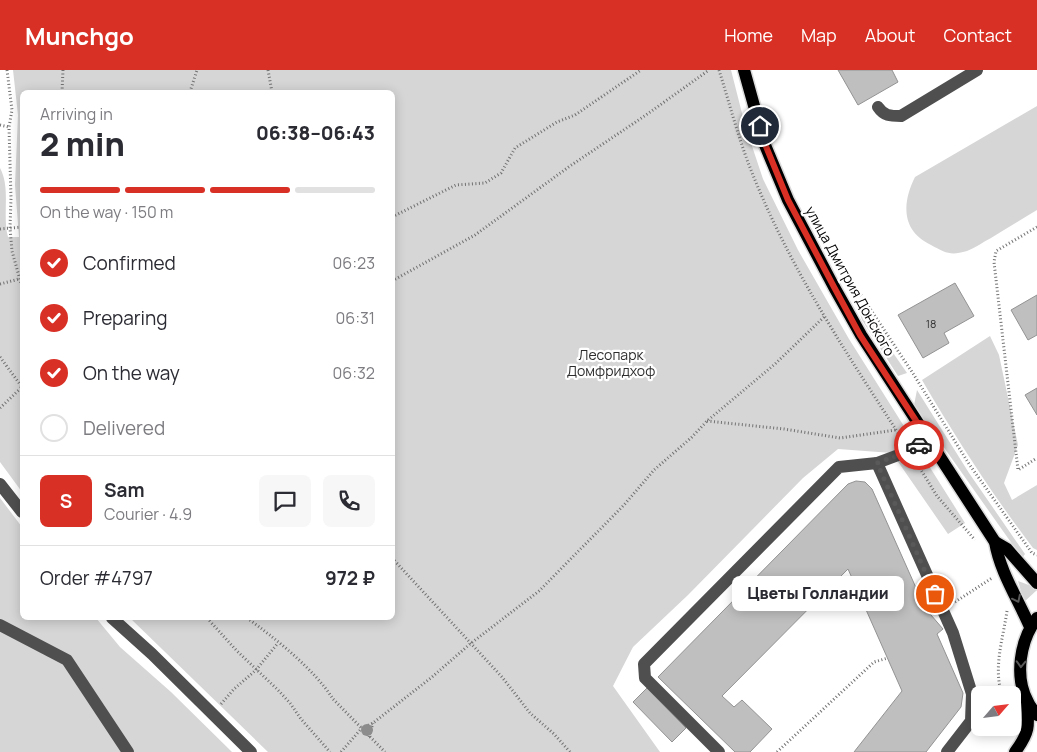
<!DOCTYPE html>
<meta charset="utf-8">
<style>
body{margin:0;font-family:Manrope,sans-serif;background:#f7f7f7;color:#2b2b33;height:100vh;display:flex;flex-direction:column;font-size:19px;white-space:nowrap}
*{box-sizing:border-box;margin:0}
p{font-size:16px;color:#7c7c81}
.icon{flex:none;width:28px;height:28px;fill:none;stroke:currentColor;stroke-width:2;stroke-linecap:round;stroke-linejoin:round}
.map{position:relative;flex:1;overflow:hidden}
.panel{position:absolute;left:20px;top:20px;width:375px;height:530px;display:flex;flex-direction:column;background:#fff;border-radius:8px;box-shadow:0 2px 12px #0003}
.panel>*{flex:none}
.needle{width:32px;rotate:62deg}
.fabs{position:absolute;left:971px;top:616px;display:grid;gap:10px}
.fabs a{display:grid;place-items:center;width:50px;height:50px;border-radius:8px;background:#fff;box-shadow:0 2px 12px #0003;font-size:25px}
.pin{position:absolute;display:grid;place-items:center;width:42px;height:42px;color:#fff;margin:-21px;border:2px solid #fff;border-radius:50%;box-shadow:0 1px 5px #0007}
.courier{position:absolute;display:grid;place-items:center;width:50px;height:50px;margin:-25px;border:4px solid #d93025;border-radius:50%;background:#fff;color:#222;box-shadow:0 1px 6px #0007}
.bubble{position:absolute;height:35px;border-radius:8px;background:#fff;box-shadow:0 2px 12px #0003;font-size:16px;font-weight:800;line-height:35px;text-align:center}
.head em{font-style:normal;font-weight:800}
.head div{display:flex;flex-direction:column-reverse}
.head{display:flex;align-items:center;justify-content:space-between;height:85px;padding:0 20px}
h1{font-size:32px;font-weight:800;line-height:38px}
.bar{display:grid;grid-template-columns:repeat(4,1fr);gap:8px 5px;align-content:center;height:60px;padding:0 20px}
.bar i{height:6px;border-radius:4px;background:#e1e1e2}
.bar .on{background:#d93025}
.bar p{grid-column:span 4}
.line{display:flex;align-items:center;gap:12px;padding:0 20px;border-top:1px solid #e1e1e2}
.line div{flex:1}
.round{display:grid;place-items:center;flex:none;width:52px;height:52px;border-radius:8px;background:#f7f7f7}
ol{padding:0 20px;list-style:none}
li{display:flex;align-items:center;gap:15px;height:55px}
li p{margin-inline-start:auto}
li .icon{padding:5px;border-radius:50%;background:#d93025;color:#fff;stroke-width:4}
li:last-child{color:#7c7c81}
li i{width:28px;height:28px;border:2px solid #e1e1e2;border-radius:50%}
header{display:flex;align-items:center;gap:30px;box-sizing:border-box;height:70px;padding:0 25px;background:#d93025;color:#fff}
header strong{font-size:24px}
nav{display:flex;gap:28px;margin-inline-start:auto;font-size:18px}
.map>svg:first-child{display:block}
</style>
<header>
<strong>Munchgo</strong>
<nav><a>Home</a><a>Map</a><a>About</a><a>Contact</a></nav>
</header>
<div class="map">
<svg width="1037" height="682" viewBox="0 0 1037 682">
<rect width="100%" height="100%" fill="#fff"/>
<!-- green -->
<g fill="#d6d6d6">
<path d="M13 0H731L745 55 763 109 798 180 849 269 965 453 948 464 892 383 838 379 803 408 688 525 633 577 613 616 660 682H268L130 548H392V22H22V422L0 392V98C11 118 2 145 8 167H19L15 115 18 45Z"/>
<path d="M1037 36V140C1022 149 1006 159 991 168 983 172 975 178 967 181 950 186 946 183 931 175 901 161 902 133 915 107Z"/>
<polygon points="855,228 907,303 898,306 862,250"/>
<path d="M990 266 999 285 1018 375 1004 413 1012 430 1037 415V480L1033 478C992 424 956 368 922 310Z"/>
<polygon points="917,320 969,403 1025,484 1022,488 914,335"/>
<polygon points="0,428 22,457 22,548 96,548 120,577 171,622 232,682 0,682"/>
<polygon points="1018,511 1037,518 1037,520 1024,532"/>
</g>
<!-- building -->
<g fill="#bfbfbf" stroke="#939393">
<polygon points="838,0 892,0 898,12 858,35"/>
<polygon points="955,213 974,246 944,263 949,273 923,288 898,245"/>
<polygon points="1037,225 1037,265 1028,270 1011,240"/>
<polygon points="1037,318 1037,345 1025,325"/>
<polygon points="856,411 865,412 872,419 925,538 943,559 937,564 963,623 961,637 926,682 854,682 902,621 848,499 722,626 734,637 742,630 772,659 750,682 735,682 658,607 848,414"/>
<polygon points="647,618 686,658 672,672 633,632"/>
</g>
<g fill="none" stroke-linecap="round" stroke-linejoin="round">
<defs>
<g id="major">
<path d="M744 0 765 75 788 130 834 217 861 265 995 472C1000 502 1018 529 1030 557"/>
<polyline points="995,472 1007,479 1037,513"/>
<path d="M1037 548C1020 570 1014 607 1028 632 1030 637 1034 641 1037 645"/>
<path d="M1015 682C1030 662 1029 656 1027 632"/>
</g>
</defs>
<!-- major casing -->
<use href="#major" stroke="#dbdbdb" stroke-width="15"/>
<!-- path -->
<g stroke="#717171" stroke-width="3" stroke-dasharray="1 2.5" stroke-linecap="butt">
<polyline points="7,0 12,40 9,57 11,128 10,158 12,181 22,217"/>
<polyline points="268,0 272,22"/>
<path d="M719 0C730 35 739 71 753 105 791 200 847 284 902 369"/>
<polyline points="62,22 63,0"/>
<polyline points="190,22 197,0"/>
<polyline points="0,55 9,57"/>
<polyline points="392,147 456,115 485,113 501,103 515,78 557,52 575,45 641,0"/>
<polyline points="1037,157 996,181 994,192 1018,400 1037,388"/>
<polyline points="0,159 22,157"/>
<polyline points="392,211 475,165 570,96 646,45 709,0"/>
<polyline points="0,214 19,209"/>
<polyline points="857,219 914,305 969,394 1032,483 1037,485"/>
<polyline points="0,287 22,317"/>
<polyline points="0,338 22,317"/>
<polyline points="707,351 784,359 840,368 896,360"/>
<polyline points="916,392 937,426 975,470"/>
<polyline points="392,488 502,607 530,643 554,664 570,682"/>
<polyline points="955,532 992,508"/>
<polyline points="207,548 237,581 278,620 290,633 301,649 330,682"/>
<path d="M247 548C275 568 315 600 333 629L385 682"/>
<path d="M1002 625C993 597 1003 569 1007 541"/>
<polyline points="221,634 234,619 256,600 278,573"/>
<polyline points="369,667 373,653"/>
<polyline points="341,682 361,659 373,653 432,607 470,574 539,521 624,435 654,400 692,367 707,351 775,294 824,247"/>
<polyline points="777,682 874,592 888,588"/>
</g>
<!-- minor -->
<g stroke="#4f4f4f" stroke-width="12">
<path d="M878 37C884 46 890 46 901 46L977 0"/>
<polyline points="877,393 953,563 972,624 971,651 947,682"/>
<polyline points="0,414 22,442"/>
<polyline points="112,548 152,584 251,682"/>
<polyline points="0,555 67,590 128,682"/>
<polyline points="719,682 645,608 644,594 839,397 877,393 909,381 928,369"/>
</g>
<!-- major -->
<use href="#major" stroke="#000" stroke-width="12"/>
</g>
<!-- trees -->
<circle fill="#8c8c8c" cx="367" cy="660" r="6"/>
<!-- one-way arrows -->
<defs><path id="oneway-chevron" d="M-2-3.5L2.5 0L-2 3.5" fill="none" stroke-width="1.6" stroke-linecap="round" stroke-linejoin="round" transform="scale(1.25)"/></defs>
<g stroke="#595959">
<use href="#oneway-chevron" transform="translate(1017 529) rotate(64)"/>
<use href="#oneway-chevron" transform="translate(1021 594) rotate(92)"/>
</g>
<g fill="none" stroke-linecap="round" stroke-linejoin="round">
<!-- done -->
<polyline stroke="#595959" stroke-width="5" stroke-dasharray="0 9" points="919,375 909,381 877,393 935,524"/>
<!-- route -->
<polyline stroke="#d93025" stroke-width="6" points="760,56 765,74 788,130 834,217 860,265 928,369 919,375"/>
</g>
<g text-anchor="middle" stroke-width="4.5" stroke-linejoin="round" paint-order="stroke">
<!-- number labels -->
<g font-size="11" fill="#303030">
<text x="931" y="258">18</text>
</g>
<!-- street labels -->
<g font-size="14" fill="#000" stroke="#fff">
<text transform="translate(850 211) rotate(61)" y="5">улица Дмитрия Донского</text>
</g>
<!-- park labels -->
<g font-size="14" fill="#2d2d2d" stroke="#fff">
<text x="611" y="290">Лесопарк<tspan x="611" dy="16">Домфридхоф</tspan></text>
</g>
</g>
</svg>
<div class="fabs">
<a><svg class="needle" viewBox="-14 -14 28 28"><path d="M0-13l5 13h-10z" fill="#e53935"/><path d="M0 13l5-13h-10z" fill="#7c7c81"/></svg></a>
</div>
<div class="pin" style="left:935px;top:524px;background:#ea580c"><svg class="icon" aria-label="bag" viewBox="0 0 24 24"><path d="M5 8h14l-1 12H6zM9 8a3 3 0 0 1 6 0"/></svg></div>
<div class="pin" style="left:760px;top:56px;background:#1f2937"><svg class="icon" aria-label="home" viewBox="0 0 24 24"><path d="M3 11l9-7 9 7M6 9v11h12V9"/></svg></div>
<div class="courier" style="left:919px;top:375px"><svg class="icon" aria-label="car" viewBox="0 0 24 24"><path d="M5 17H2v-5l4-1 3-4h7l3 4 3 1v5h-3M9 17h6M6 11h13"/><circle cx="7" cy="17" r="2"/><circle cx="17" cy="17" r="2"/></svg></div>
<div class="bubble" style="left:732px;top:506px;width:172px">Цветы Голландии</div>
<section class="panel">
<div class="head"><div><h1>2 min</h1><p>Arriving in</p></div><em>06:38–06:43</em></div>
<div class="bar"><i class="on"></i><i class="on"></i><i class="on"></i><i></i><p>On the way · 150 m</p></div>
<ol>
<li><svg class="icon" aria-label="check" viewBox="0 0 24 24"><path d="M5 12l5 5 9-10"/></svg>Confirmed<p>06:23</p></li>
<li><svg class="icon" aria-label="check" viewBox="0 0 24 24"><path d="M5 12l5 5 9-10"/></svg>Preparing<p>06:31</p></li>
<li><svg class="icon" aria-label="check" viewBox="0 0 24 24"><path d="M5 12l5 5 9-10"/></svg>On the way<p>06:32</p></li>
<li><i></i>Delivered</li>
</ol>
<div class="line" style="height:90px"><b class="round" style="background:#d93025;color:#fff">S</b><div><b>Sam</b><p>Courier · 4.9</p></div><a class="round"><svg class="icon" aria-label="chat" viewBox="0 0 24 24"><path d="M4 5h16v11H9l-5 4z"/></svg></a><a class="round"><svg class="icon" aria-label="phone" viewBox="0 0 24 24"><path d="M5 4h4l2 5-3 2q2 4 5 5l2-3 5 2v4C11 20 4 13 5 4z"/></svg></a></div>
<div class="line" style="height:65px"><div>Order #4797</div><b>972 ₽</b></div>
</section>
</div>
